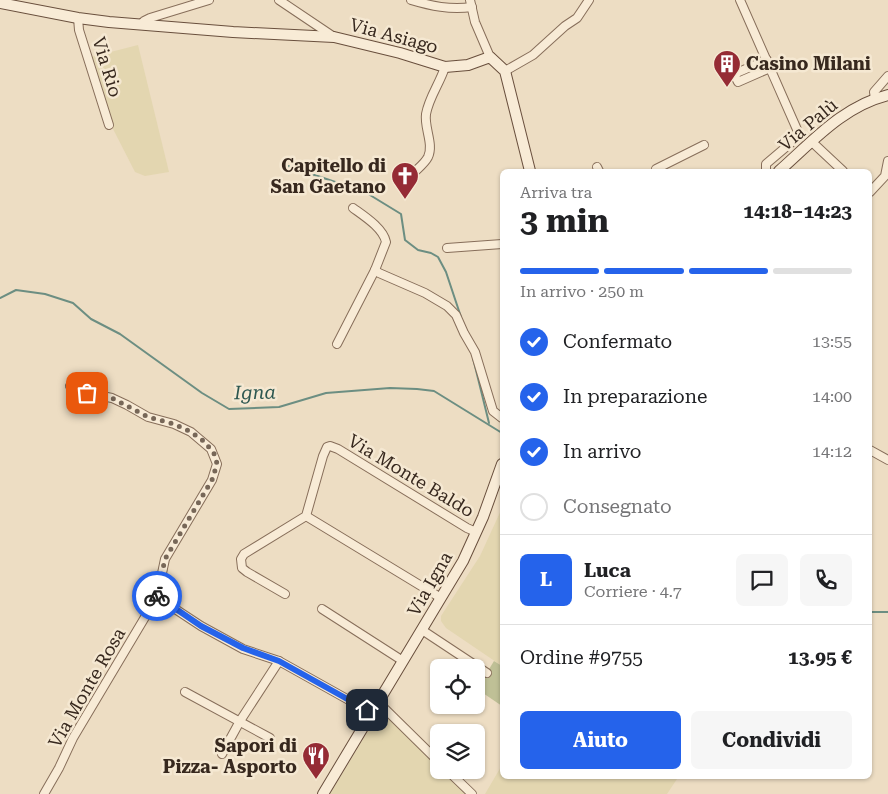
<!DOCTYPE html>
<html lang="it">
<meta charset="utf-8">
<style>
body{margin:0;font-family:"Roboto Serif",serif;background:#f6f6f6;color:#202124;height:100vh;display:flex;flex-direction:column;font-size:19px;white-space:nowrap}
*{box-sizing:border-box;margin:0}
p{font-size:16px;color:#757577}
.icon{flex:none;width:28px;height:28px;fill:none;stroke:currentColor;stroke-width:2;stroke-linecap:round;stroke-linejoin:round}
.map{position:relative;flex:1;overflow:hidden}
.drawer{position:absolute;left:500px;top:169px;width:372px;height:610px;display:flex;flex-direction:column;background:#fff;border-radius:8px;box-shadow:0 1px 4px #0004}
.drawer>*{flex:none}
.tools{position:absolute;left:430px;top:659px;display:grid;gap:10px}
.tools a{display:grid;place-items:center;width:55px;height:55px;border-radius:8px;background:#fff;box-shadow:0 1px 4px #0004;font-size:25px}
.pin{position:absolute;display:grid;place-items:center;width:42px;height:42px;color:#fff;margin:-21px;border-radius:10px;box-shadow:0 2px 8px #0006}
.courier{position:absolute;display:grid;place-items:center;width:50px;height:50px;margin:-25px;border:4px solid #2563eb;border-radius:50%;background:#fff;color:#222;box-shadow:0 1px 6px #0007}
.summary em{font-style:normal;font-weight:700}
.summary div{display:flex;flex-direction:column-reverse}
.summary{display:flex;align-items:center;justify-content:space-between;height:85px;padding:0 20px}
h1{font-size:32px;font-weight:700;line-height:38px}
.bar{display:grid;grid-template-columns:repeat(4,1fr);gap:8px 5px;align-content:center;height:60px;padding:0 20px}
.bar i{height:6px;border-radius:4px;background:#e0e0e0}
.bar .selected{background:#2563eb}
.bar p{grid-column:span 4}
.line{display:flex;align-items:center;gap:12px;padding:0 20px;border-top:1px solid #e0e0e0}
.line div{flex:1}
.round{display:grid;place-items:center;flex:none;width:52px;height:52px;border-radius:8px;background:#f6f6f6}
ol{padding:0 20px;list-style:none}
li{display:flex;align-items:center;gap:15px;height:55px}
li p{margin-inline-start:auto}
li .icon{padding:5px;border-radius:50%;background:#2563eb;color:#fff;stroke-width:4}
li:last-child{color:#757577}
li i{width:28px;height:28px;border:2px solid #e0e0e0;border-radius:50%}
.action{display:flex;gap:10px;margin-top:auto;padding:10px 20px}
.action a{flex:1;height:58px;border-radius:8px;background:#2563eb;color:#fff;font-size:20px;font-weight:700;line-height:58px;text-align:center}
.action a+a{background:#f6f6f6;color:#202124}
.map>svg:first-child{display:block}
</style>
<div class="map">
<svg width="888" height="794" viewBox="0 0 888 794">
<rect width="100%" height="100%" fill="#edddc3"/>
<!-- farmland -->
<g fill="#e3d6b0">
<polygon points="138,45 169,172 145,176 135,172 110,123 91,57"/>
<polygon points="502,508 502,666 446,628 441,621 441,616 480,556"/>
<polygon points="379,713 383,713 439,767 439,770 442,770 466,794 330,794"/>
<polygon points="502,765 502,776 679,776 667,794 485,794"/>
</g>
<!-- cemetery -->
<polygon fill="#bfc096" points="494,661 502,666 502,706 477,689"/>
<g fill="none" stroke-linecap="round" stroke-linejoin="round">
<!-- stream -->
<g stroke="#6c8e82" stroke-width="2">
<polyline points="285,165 365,192 401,214 405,240 418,250 431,253 438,257 446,272 461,317"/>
<polyline points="0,298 16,290 45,294 73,303 91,319 120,334 202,393 229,409 279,407 326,393 390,388 417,389 434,391 502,433"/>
<polyline points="473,358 489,423"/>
<polyline points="870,612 888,612"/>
</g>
<defs>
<g id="street">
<polyline points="279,0 334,37"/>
<path d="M411 0C431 6 450 10 472 7"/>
<polyline points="470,0 475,22 490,57"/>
<polyline points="740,0 799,134 799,136 766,164 766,171"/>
<polyline points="78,18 79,30 109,125"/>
<polyline points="141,24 144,21 150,18 209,0"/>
<polyline points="767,60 734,74 738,82 770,68"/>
<polyline points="505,71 533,55 565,26 577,18 589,0"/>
<polyline points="875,99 874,92 888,76"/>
<polyline points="812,142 843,171"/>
<polyline points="597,167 599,171"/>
<polyline points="656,169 704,145"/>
<path d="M404 187C405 184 407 180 410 177 415 170 424 165 428 157 434 144 424 128 426 114 429 97 440 83 445 67"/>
<polyline points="870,192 885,176 888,161"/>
<polyline points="447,248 502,244"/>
<polyline points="375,270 379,273 425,293 447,306 456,315 464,333 475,352 493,411 502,418"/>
<path d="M337 344 375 270 386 242C383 228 364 216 353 208"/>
<polyline points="870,450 888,460"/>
<polyline points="306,516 441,598"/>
<polyline points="285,594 247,572 242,568 241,559 244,554 306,516 323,456 327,447 330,446 338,449 467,528 476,532"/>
<polyline points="157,597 201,626 243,649 279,661 372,713"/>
<polyline points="322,609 403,661"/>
<polyline points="422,630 487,673"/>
<polyline points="185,692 270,738"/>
<polyline points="378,702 439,762"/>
<polyline points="222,754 240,721 279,661"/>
<polyline points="447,770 472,794"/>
<polyline points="44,794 59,768 73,738 157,597 165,559 212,480 217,464 211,449 191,432 174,424 148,417 127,405 112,398 87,393 70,386"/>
</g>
<g id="secondary">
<polyline points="0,3 78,18 109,22 233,32 334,37 400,53 445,67 468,65 490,57 505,71 530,171"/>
<path d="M779 171C812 142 843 106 888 95"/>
<polyline points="323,794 463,561 483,517 502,464"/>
</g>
</defs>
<!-- street casing -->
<use href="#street" stroke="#876e5a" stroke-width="10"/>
<!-- secondary casing -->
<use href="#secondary" stroke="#694f3d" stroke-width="12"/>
<!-- street -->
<use href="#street" stroke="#f8ebd6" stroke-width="8"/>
<!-- secondary -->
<use href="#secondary" stroke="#f8ebd6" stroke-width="10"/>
</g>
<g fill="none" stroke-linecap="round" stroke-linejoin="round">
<!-- done -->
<polyline stroke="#776758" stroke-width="5" stroke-dasharray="0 9" points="87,393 112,398 148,417 174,424 191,432 205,442 215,455 217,464 212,480 165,559 157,596"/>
<!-- route -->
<polyline stroke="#2563eb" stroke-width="6" points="157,596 201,626 243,648 279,661 367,710"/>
</g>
<!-- icons -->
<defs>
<symbol id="building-pin" viewBox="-11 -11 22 30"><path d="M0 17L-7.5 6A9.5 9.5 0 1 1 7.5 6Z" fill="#952b35" stroke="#f5e8d2"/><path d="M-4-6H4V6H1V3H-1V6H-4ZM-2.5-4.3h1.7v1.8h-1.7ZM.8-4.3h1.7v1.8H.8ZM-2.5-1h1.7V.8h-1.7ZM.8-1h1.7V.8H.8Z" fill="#fff"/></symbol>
<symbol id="church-pin" viewBox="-11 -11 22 30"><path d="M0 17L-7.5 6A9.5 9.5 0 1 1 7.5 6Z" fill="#952b35" stroke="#f5e8d2"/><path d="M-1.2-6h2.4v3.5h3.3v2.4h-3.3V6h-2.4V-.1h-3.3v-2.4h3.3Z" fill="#fff"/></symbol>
<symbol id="restaurant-pin" viewBox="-11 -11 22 30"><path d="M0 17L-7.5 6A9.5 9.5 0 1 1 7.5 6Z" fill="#952b35" stroke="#f5e8d2"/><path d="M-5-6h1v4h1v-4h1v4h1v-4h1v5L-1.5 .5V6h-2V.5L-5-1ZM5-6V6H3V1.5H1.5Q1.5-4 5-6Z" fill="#fff"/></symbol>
</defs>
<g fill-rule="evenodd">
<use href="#building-pin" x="711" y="48" width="32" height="43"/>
<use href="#church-pin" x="389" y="160" width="32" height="43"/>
<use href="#restaurant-pin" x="300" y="740" width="32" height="43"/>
</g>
<g text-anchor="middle" stroke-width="5" stroke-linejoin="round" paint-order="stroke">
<!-- street labels -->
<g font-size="18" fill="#37281e" stroke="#f5e8d2">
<text transform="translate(394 36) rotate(15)" y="6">Via Asiago</text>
<text transform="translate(107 67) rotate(73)" y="6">Via Rio</text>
<text transform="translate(808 125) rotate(-40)" y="6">Via Palù</text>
<text transform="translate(411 476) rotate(31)" y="6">Via Monte Baldo</text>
<text transform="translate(430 584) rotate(-60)" y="6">Via Igna</text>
<text transform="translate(87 688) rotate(-60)" y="6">Via Monte Rosa</text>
</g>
<!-- poi labels -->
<g font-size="18" font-weight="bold" fill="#37281e" stroke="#f5e8d2" text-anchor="end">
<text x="746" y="70" text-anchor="start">Casino Milani</text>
<text x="386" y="172">Capitello di<tspan x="386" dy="21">San Gaetano</tspan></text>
<text x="297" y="752">Sapori di<tspan x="297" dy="21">Pizza- Asporto</tspan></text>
</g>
<!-- water labels -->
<g font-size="19" font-style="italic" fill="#2d5750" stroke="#f5e8d2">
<text transform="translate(255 392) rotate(-1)" y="7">Igna</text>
</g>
</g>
</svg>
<div class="tools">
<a><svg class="icon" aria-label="locate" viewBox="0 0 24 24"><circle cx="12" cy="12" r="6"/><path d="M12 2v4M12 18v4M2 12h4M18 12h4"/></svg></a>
<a><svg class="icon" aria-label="layers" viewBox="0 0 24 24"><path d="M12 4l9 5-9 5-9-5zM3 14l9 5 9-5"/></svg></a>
</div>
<div class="pin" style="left:87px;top:393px;background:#ea580c"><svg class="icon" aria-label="bag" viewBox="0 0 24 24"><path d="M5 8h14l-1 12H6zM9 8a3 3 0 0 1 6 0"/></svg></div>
<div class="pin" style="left:367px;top:710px;background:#1f2937"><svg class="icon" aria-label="home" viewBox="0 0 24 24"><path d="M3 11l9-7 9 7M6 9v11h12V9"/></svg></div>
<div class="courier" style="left:157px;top:596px"><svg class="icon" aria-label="bike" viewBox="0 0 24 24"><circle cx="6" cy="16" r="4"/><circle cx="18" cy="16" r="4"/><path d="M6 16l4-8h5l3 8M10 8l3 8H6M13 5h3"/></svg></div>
<section class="drawer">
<div class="summary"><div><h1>3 min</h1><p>Arriva tra</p></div><em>14:18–14:23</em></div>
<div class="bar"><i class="selected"></i><i class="selected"></i><i class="selected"></i><i></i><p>In arrivo · 250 m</p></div>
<ol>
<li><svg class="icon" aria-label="check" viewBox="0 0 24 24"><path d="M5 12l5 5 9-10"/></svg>Confermato<p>13:55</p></li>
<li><svg class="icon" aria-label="check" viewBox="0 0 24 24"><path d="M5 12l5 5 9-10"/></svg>In preparazione<p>14:00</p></li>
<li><svg class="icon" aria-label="check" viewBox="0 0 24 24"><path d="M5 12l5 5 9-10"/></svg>In arrivo<p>14:12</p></li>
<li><i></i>Consegnato</li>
</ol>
<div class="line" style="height:90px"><b class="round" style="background:#2563eb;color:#fff">L</b><div><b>Luca</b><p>Corriere · 4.7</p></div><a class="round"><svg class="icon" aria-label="chat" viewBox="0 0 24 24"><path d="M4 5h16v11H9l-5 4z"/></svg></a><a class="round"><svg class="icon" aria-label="phone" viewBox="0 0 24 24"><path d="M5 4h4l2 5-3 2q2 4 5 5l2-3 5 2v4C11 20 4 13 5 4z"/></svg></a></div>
<div class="line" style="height:65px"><div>Ordine #9755</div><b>13.95 €</b></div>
<div class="action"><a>Aiuto</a><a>Condividi</a></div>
</section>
</div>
